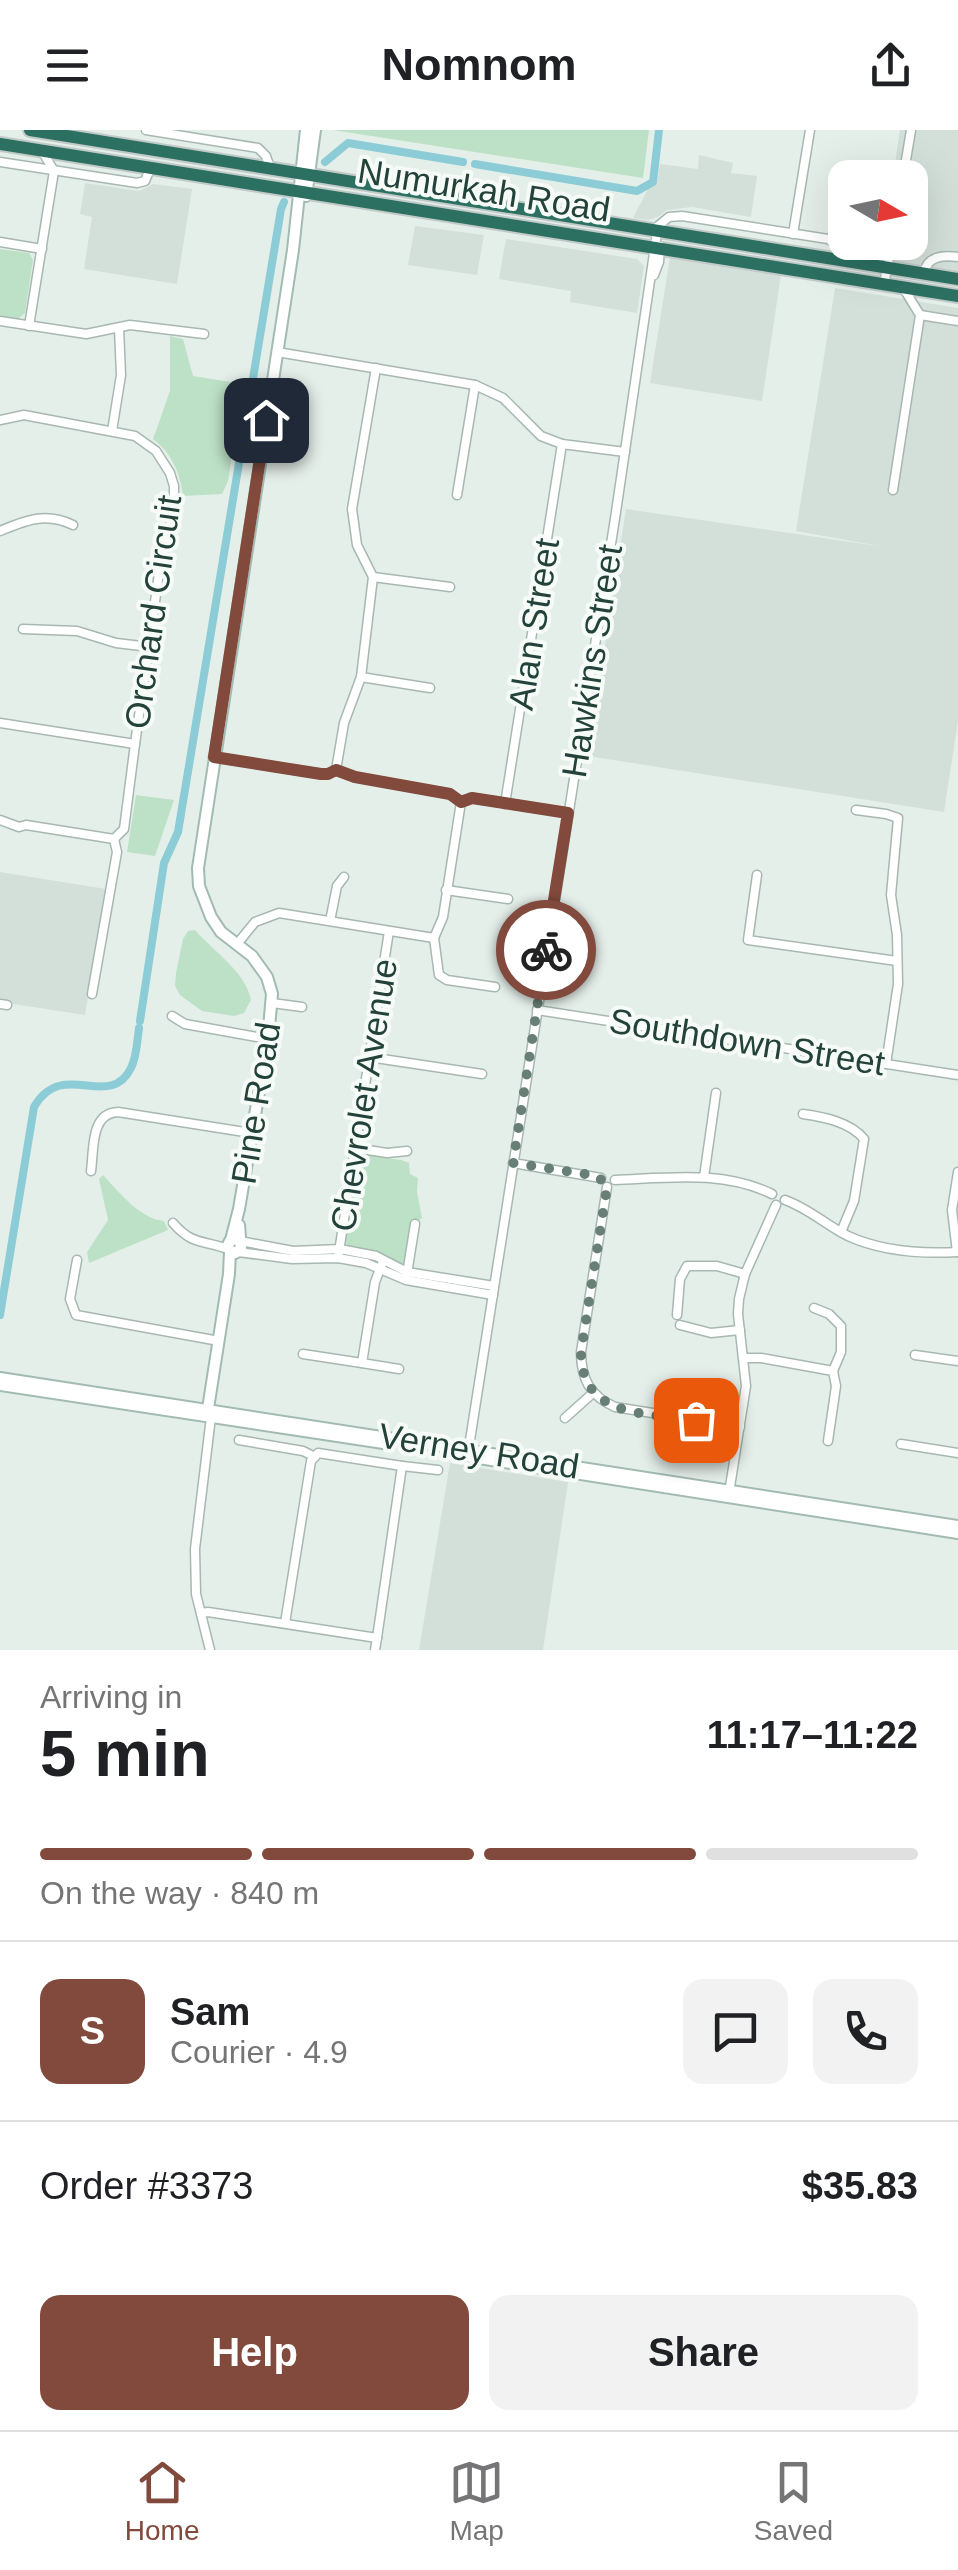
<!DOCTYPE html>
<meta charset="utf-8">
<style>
body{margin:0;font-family:Helvetica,sans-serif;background:#f2f2f2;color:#202124;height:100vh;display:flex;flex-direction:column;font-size:38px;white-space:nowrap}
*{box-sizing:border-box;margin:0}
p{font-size:32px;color:#757577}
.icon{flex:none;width:55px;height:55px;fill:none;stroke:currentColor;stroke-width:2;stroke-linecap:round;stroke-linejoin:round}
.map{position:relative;height:1520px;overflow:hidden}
.sheet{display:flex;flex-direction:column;background:#fff;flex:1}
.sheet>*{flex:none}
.needle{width:65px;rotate:99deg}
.tools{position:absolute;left:828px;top:30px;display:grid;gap:20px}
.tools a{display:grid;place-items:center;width:100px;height:100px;border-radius:20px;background:#fff;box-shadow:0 10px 40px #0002;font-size:50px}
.pin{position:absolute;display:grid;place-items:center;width:85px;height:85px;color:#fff;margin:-42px;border-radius:20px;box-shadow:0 5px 15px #0006}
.courier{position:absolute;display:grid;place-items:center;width:100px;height:100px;margin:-50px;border:8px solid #824a3c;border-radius:50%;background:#fff;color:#222;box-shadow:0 2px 12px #0007}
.summary em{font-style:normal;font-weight:800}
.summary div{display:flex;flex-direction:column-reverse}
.summary{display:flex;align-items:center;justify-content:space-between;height:170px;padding:0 40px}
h1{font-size:65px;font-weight:800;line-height:75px}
.bar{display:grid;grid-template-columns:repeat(4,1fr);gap:15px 10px;align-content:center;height:120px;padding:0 40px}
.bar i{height:12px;border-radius:8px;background:#e0e0e0}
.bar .on{background:#824a3c}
.bar p{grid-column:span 4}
.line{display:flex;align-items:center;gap:25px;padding:0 40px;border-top:2px solid #e0e0e0}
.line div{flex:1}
.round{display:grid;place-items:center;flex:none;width:105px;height:105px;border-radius:20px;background:#f2f2f2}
.cta{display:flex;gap:20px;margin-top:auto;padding:20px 40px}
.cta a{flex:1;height:115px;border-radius:20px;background:#824a3c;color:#fff;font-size:40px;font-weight:800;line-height:115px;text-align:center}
.cta a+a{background:#f2f2f2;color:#202124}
header{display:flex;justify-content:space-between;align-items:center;height:130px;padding:0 40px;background:#fff;font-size:45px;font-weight:800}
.tabs{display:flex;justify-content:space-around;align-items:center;height:140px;border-top:2px solid #e0e0e0;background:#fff;font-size:28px;color:#757577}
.tabs a{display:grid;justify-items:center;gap:5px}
.tabs .on{color:#824a3c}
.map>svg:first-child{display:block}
</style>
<header><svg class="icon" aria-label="menu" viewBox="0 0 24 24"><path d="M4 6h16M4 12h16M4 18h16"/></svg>Nomnom<svg class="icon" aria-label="share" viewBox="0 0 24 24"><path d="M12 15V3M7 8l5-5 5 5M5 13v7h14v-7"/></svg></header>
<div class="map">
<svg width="958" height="1520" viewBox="0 0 958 1520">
<rect width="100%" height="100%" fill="#e5efea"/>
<!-- built -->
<g fill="#d3dfd9">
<polygon points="900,0 958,0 958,145 879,132 882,113 910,112 910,48 893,47"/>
<polygon points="699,25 733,33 731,43 757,46 751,87 692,77 667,80 658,87 648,90 633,88 648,59 657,54 660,34 698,39"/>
<polygon points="85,53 139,61 153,54 192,59 177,154 84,139 92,87 80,84"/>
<polygon points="415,96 484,105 477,145 408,135"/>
<polygon points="506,109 637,129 644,136 637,183 570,172 571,161 499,149"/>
<polygon points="670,127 781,145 762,271 650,253"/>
<polygon points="835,158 958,178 958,591 944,682 588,626 626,379 885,417 796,401"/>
<polygon points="0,742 106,759 85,885 0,872"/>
<polygon points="450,1333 568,1352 543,1520 419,1520"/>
</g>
<!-- green -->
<g fill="#bde1c6">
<polygon points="333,0 649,0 643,48"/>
<polygon points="0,119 29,123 33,130 25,183 18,189 0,186"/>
<path d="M170 206 183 209 193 246 243 254 228 351 222 364 183 366C180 342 172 324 153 309L170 261Z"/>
<polygon points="136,665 174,670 155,726 127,722"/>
<path d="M195 800C213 821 246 842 251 870L244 883 234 886 202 881 180 865 175 856 176 843 183 809 188 801Z"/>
<polygon points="360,1024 401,1030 409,1033 410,1044 418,1048 417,1062 422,1088 413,1094 406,1131 399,1136 347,1116 345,1107"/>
<path d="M103 1045C119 1062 140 1089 164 1091L168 1100 89 1133 87 1122 108 1090 99 1049Z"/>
</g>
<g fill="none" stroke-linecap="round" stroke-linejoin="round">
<!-- canal -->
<g stroke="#8bccd6" stroke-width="8">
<polyline points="325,32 348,13 463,32"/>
<polyline points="475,34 637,61 653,52 659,0"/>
<polyline points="140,891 164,733 178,702 281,79 284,72"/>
<path d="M0 1185 34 977C63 927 109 982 131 938 137 926 137 911 139 898"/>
</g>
<defs>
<g id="street">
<polyline points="146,0 258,18 266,26 270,38"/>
<polyline points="0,32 137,53 145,51 151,37"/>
<polyline points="903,48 911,0"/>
<polyline points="793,104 810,0"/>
<polyline points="0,112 42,119"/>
<path d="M924 143C927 126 943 125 958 127"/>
<polyline points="654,145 659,132 660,116"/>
<polyline points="884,154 892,112"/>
<polyline points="904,159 920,185"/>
<polyline points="920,185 958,191"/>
<polyline points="0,191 86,204 130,195 204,204"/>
<polyline points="29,196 54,41 42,21"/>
<polyline points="277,222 475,255 503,268 541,306 562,314 625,322"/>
<polyline points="0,290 24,285 135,306 156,321 170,343 174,356 174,379 160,436 135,614 0,593"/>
<polyline points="112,301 121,245 119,198"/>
<polyline points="893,360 920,185"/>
<polyline points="457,365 475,255"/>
<path d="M0 401C26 390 46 382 73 395"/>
<polyline points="373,447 450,457"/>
<polyline points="23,499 77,501 116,513 150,517"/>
<polyline points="361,547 430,558"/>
<polyline points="213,627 321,644 327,644 336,640 355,647 450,664 461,672 472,668 568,683"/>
<polyline points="336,640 344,593 361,547 373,447 357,415 352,379 376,238"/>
<polyline points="505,674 562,314"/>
<polyline points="856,680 886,684 898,688 891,765 897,805 898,854 886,934"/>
<polyline points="0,690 19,697 26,695 114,709"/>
<polyline points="114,709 124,699 135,614"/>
<polyline points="757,745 748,810 897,831"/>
<polyline points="446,760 508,769"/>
<polyline points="330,791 337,756 344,747"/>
<polyline points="434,808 439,845 447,850 495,857"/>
<polyline points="237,814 255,792 279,783 434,808 443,787 461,672"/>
<polyline points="92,864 117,722 114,709"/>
<polyline points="272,873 302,877"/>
<polyline points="0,874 7,875"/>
<polyline points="537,880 958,945"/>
<polyline points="172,886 185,894 268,909"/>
<polyline points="369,927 482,944"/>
<path d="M803 984C824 987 850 992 864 1009L854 1071 841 1102"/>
<polyline points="355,1018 387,1023 407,1021"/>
<polyline points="513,1033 601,1048"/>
<path d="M91 1041C94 1020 90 983 118 982L251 1003"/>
<polyline points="704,1047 716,963"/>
<path d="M615 1050C667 1048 723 1040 772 1064"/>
<path d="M607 1057 581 1222C581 1249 590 1266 615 1277L740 1297"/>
<path d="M785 1070C808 1078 826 1095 848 1106 881 1121 922 1124 958 1122"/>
<path d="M173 1093C192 1115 202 1110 228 1119"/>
<polyline points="240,1111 293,1121 340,1119 376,1126 407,1142 494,1156"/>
<polyline points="238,1122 292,1129 338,1128 366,1133 406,1150 493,1165"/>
<polyline points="957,1122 952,1080 958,1042"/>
<polyline points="338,1128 389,801"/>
<polyline points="77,1130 70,1169 76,1185 219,1211"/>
<polyline points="382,1134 375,1152 362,1233 399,1239"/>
<polyline points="407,1144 415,1094"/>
<polyline points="814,1178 829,1184 841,1196 841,1222 833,1241"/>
<polyline points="677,1185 680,1149 687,1136 717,1136 745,1144"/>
<polyline points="680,1195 711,1203 740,1200"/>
<polyline points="303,1224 362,1233"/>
<polyline points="915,1225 958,1231"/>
<polyline points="745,1228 761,1228 833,1241 836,1256 828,1311"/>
<polyline points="565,1288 593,1263"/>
<polyline points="239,1310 303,1321 315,1327"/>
<polyline points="901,1314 958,1323"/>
<polyline points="468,1323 616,382 658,96 669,87 682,86 828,109 838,115 849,129"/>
<polyline points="402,1336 438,1340"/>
<polyline points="729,1363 746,1256 738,1184 739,1169 745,1144 776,1075"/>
<polyline points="201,1483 208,1482 377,1508 375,1520"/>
<polyline points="285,1493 311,1331 318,1323 402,1336 377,1508"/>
<polyline points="210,1520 196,1464 195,1419 211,1287"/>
</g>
<g id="secondary">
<polyline points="306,66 315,0"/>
<polyline points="239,1095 241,1119 235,1123 230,1121 228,1115 230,1111 236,1109 240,1111"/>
<polyline points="231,1110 239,1079 268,909 272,864 267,847 252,826 221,802 211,787 199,756 198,738 293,120 306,0"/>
<polyline points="0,1248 958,1396"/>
<polyline points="0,1255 390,1314"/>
<polyline points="207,1285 229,1144 230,1121"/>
<polyline points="466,1326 958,1403"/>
</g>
<g id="highway">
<polyline points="30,0 958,149"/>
<polyline points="0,14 958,166"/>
</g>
</defs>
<!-- street casing -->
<use href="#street" stroke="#a7b8b1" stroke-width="11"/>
<!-- secondary casing -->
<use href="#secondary" stroke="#a2bbb2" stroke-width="14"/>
<!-- highway casing -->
<use href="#highway" stroke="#c1cac8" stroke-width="16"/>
<!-- street -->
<use href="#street" stroke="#fff" stroke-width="8"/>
<!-- secondary -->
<use href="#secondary" stroke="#fff" stroke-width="10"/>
<!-- highway -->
<use href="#highway" stroke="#2c7061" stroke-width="12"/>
</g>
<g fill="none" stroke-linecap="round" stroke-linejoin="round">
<!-- done -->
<path stroke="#677f77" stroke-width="10" stroke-dasharray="0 18" d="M546 820 513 1033 598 1046 607 1057 581 1222C581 1288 646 1283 696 1290"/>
<!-- route -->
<polyline stroke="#824a3c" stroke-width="12" points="266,290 214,627 321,644 328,644 336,640 355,647 450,664 461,672 472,668 568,683 546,820"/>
</g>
<g text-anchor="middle" stroke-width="8" stroke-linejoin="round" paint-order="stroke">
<!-- street labels -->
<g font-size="35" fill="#234239" stroke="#f6fbf8">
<text transform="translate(484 60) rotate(9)" y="12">Numurkah Road</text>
<text transform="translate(153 482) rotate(-82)" y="12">Orchard Circuit</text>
<text transform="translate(534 494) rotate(-81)" y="12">Alan Street</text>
<text transform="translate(592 531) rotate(-81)" y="12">Hawkins Street</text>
<text transform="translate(747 912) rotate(9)" y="12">Southdown Street</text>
<text transform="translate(364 965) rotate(-81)" y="12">Chevrolet Avenue</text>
<text transform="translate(256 973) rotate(-81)" y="12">Pine Road</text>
<text transform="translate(479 1321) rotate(9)" y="12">Verney Road</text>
</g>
</g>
</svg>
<div class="tools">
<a><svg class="needle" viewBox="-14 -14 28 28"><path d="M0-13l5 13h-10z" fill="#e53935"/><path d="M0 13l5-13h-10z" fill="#757577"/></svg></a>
</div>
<div class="pin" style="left:696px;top:1290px;background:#ea580c"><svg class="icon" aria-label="bag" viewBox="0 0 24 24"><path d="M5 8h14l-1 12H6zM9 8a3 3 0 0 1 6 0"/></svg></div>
<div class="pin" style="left:266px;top:290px;background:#1f2937"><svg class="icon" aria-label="home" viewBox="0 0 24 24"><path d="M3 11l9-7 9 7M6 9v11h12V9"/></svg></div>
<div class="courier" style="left:546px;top:820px"><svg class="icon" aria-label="bike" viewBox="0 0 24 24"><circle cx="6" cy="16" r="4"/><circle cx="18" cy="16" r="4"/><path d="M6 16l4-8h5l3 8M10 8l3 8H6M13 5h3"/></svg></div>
</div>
<section class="sheet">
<div class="summary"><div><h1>5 min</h1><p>Arriving in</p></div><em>11:17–11:22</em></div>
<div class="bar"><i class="on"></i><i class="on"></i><i class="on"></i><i></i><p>On the way · 840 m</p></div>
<div class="line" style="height:180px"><b class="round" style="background:#824a3c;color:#fff">S</b><div><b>Sam</b><p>Courier · 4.9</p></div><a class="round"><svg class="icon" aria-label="chat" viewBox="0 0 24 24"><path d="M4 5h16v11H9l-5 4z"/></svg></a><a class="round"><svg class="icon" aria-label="phone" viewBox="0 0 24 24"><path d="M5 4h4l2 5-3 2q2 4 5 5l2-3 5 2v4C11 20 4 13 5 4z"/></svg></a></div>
<div class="line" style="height:130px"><div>Order #3373</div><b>$35.83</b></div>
<div class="cta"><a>Help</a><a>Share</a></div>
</section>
<nav class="tabs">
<a class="on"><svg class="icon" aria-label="home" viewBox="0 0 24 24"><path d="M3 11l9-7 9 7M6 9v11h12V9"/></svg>Home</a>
<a><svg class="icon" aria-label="map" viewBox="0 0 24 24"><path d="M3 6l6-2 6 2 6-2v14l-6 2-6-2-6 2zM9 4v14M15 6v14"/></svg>Map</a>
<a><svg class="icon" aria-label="saved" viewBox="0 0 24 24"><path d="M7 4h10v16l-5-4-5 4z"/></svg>Saved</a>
</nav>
